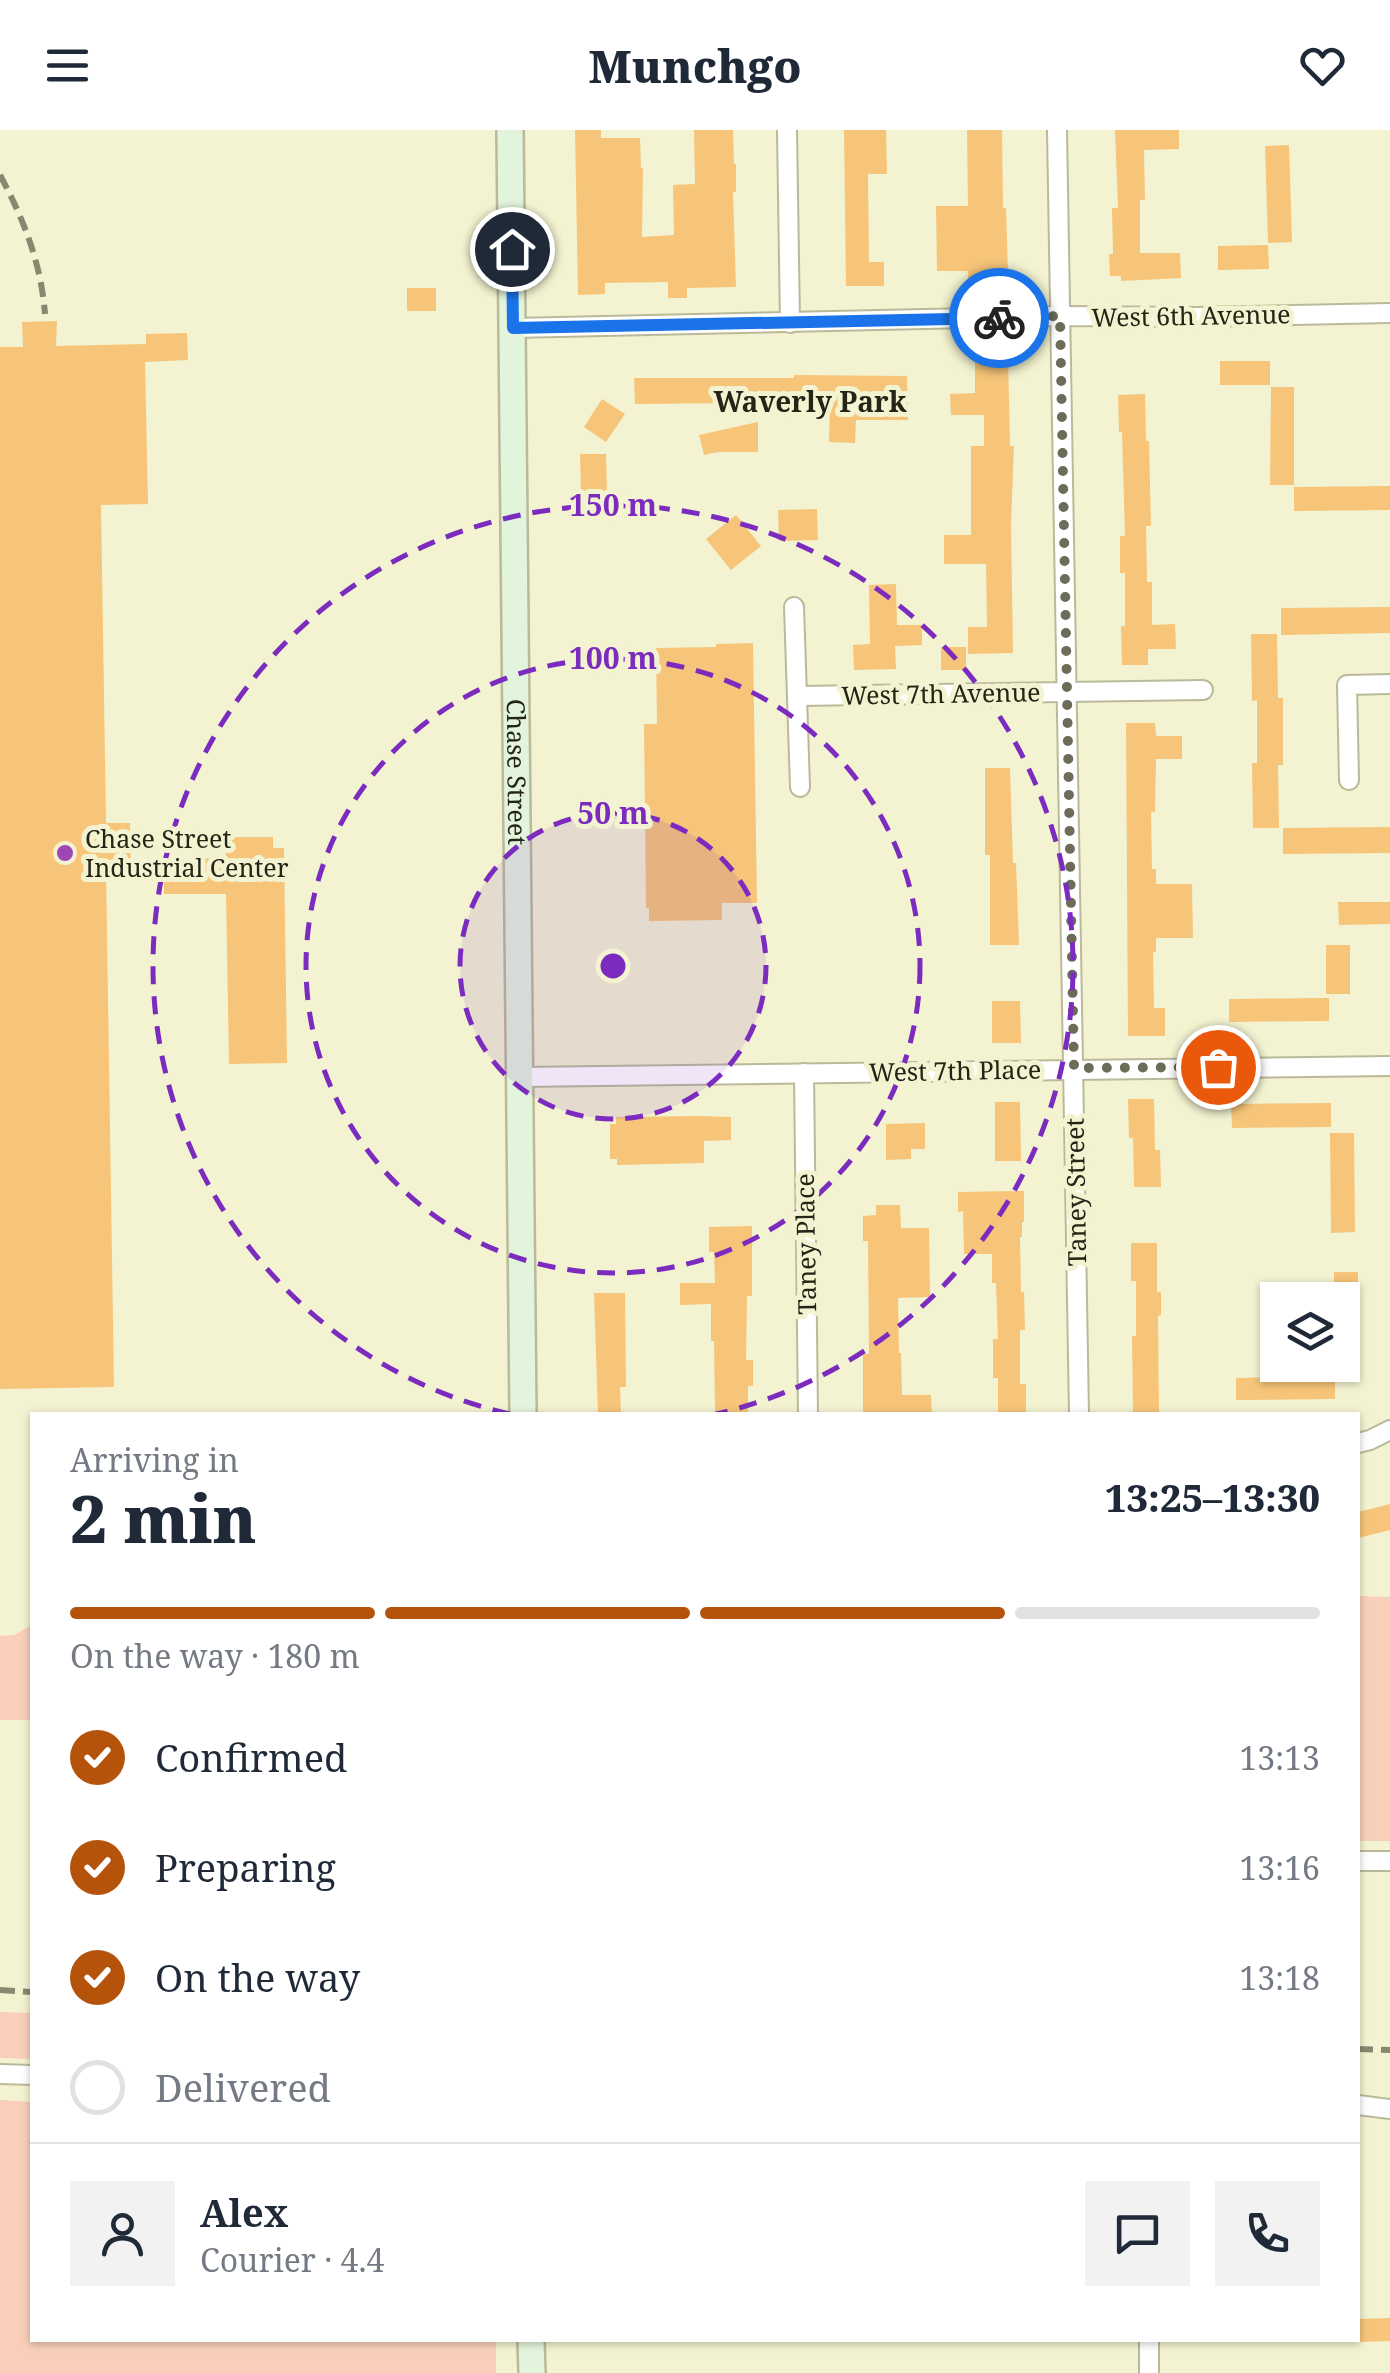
<!DOCTYPE html>
<meta charset="utf-8">
<style>
body{margin:0;font-family:"Noto Serif",serif;background:#f2f2f3;color:#1f2937;height:100vh;display:flex;flex-direction:column;font-size:38px;white-space:nowrap}
*{box-sizing:border-box;margin:0}
p{font-size:32px;color:#747a83}
.icon{flex:none;width:55px;height:55px;fill:none;stroke:currentColor;stroke-width:2;stroke-linecap:round;stroke-linejoin:round}
.map{position:relative;flex:1;overflow:hidden}
.drawer{position:absolute;left:30px;top:1282px;width:1330px;height:930px;display:flex;flex-direction:column;background:#fff;border-radius:0px;box-shadow:0 2px 8px #0004}
.drawer>*{flex:none}
.controls{position:absolute;left:1260px;top:1152px;display:grid;gap:20px}
.controls a{display:grid;place-items:center;width:100px;height:100px;border-radius:0px;background:#fff;box-shadow:0 2px 8px #0004;font-size:50px}
.pin{position:absolute;display:grid;place-items:center;width:85px;height:85px;color:#fff;margin:-42px;border:5px solid #fff;border-radius:50%;box-shadow:0 2px 10px #0007}
.courier{position:absolute;display:grid;place-items:center;width:100px;height:100px;margin:-50px;border:8px solid #1a73e8;border-radius:50%;background:#fff;color:#222;box-shadow:0 2px 12px #0007}
.head em{font-style:normal;font-weight:800}
.head div{display:flex;flex-direction:column-reverse}
.head{display:flex;align-items:center;justify-content:space-between;height:170px;padding:0 40px}
h1{font-size:65px;font-weight:800;line-height:75px}
.bar{display:grid;grid-template-columns:repeat(4,1fr);gap:15px 10px;align-content:center;height:120px;padding:0 40px}
.bar i{height:12px;border-radius:8px;background:#e0e1e3}
.bar .selected{background:#b45309}
.bar p{grid-column:span 4}
.line{display:flex;align-items:center;gap:25px;padding:0 40px;border-top:2px solid #e0e1e3}
.line div{flex:1}
.round{display:grid;place-items:center;flex:none;width:105px;height:105px;border-radius:0px;background:#f2f2f3}
ol{padding:0 40px;list-style:none}
li{display:flex;align-items:center;gap:30px;height:110px}
li p{margin-inline-start:auto}
li .icon{padding:10px;border-radius:50%;background:#b45309;color:#fff;stroke-width:4}
li:last-child{color:#747a83}
li i{width:55px;height:55px;border:5px solid #e0e1e3;border-radius:50%}
header{display:flex;justify-content:space-between;align-items:center;height:130px;padding:0 40px;background:#fff;font-size:45px;font-weight:800}
.map>svg:first-child{display:block}
</style>
<header><svg class="icon" aria-label="menu" viewBox="0 0 24 24"><path d="M4 6h16M4 12h16M4 18h16"/></svg>Munchgo<svg class="icon" aria-label="heart" viewBox="0 0 24 24"><path d="M12 20l-8-8c-3-5 5-10 8-4 3-6 11-1 8 4z"/></svg></header>
<div class="map">
<svg width="1390" height="2243" viewBox="0 0 1390 2243">
<rect width="100%" height="100%" fill="#f3f3d1"/>
<!-- green -->
<g fill="#f9cfb9">
<polygon points="1358,1466 1390,1467 1390,1711 1358,1711"/>
<polygon points="32,1495 32,1590 0,1590 0,1506 14,1505"/>
<polygon points="0,1882 32,1883 32,1929 0,1928"/>
<polygon points="0,1970 32,1972 32,2210 496,2210 496,2243 0,2243"/>
</g>
<!-- building -->
<g fill="#f6c579">
<polygon points="575,0 601,0 601,8 640,8 641,38 643,38 642,107 674,105 673,55 695,54 694,0 733,0 734,34 736,34 736,62 733,62 736,157 687,158 687,168 668,168 668,152 605,153 605,164 578,165"/>
<polygon points="844,0 886,0 887,44 868,44 869,132 884,132 884,156 846,156"/>
<polygon points="967,0 1002,0 1003,78 1006,78 1008,144 1005,144 1005,155 968,155 968,141 937,141 936,76 968,76"/>
<polygon points="1115,0 1179,0 1179,19 1144,20 1145,70 1140,70 1140,123 1180,123 1181,148 1121,151 1121,146 1110,146 1109,124 1113,124 1112,78 1118,78"/>
<polygon points="1289,15 1292,112 1268,113 1265,16"/>
<polygon points="1268,115 1269,139 1218,140 1218,116"/>
<rect x="407" y="158" width="29" height="23"/>
<polygon points="57,191 56,216 146,214 146,204 187,203 188,230 145,232 148,374 101,375 106,693 130,693 131,739 106,739 114,1257 0,1259 0,217 23,217 22,192"/>
<polygon points="975,225 1008,225 1010,316 1014,316 1011,395 1013,523 968,524 968,497 987,497 986,434 944,434 944,405 971,405 971,316 984,316 984,285 951,285 950,264 975,263"/>
<rect x="1220" y="231" width="50" height="24"/>
<polygon points="794,245 907,246 908,290 856,290 855,313 829,312 830,272 635,274 634,248 794,248"/>
<polygon points="1271,257 1294,257 1294,355 1270,355"/>
<polygon points="1145,264 1146,311 1149,311 1151,396 1146,396 1147,452 1152,452 1152,495 1175,494 1176,519 1148,519 1148,535 1122,535 1121,496 1125,496 1125,443 1120,443 1120,406 1125,406 1122,302 1119,302 1118,265"/>
<polygon points="602,269 625,284 606,312 584,297"/>
<polygon points="758,292 758,322 718,322 704,325 699,305"/>
<polygon points="580,324 606,324 607,364 581,365"/>
<polygon points="1390,356 1390,380 1294,381 1294,357"/>
<polygon points="817,379 818,410 779,411 778,380"/>
<polygon points="736,385 761,416 731,440 706,409"/>
<polygon points="896,454 897,495 922,495 922,515 895,516 896,539 854,540 853,515 870,514 869,455"/>
<polygon points="1390,477 1390,503 1281,505 1281,478"/>
<polygon points="1251,504 1277,504 1278,568 1283,568 1283,635 1278,635 1279,698 1253,698 1252,633 1257,633 1257,570 1252,571"/>
<polygon points="753,513 757,773 722,773 722,790 649,791 649,778 646,778 644,594 657,594 656,518 716,517 716,514"/>
<rect x="941" y="517" width="25" height="23"/>
<polygon points="1126,593 1155,593 1156,606 1182,606 1182,629 1156,629 1155,682 1151,682 1152,739 1156,739 1156,754 1192,754 1193,808 1156,808 1156,822 1153,822 1154,878 1165,878 1165,906 1128,906"/>
<polygon points="985,638 1010,638 1013,733 1016,733 1019,815 990,815 990,725 985,725"/>
<polygon points="1390,697 1390,723 1283,724 1283,698"/>
<polygon points="226,707 273,707 273,718 284,718 287,933 229,934 226,764 164,764 164,729 226,728"/>
<polygon points="1338,772 1390,772 1390,794 1339,795"/>
<rect x="1326" y="815" width="24" height="49"/>
<polygon points="1329,868 1329,891 1229,892 1229,869"/>
<polygon points="992,871 1020,871 1021,913 992,913"/>
<polygon points="1128,969 1154,969 1155,1020 1160,1020 1161,1057 1134,1057 1133,1008 1129,1008"/>
<polygon points="995,972 1020,972 1021,1031 995,1031"/>
<polygon points="1331,973 1331,997 1232,998 1231,974"/>
<polygon points="703,986 731,987 731,1010 704,1011 704,1033 617,1035 617,1029 610,1029 610,994 616,994 616,987"/>
<polygon points="925,993 925,1019 911,1019 911,1029 886,1030 886,994"/>
<polygon points="1330,1003 1354,1003 1355,1102 1331,1103"/>
<polygon points="1024,1061 1024,1092 1022,1092 1022,1107 1020,1107 1021,1162 1024,1162 1025,1200 1020,1200 1020,1254 1026,1254 1026,1285 998,1285 998,1248 993,1248 993,1209 998,1209 996,1153 992,1153 992,1124 964,1124 963,1081 958,1082 958,1062"/>
<polygon points="876,1075 900,1075 901,1098 929,1098 930,1167 898,1168 899,1223 901,1223 902,1265 931,1265 932,1285 863,1285 863,1224 869,1224 868,1111 863,1111 863,1086 876,1085"/>
<polygon points="752,1096 752,1166 747,1166 746,1230 753,1230 753,1256 748,1256 748,1285 715,1285 714,1211 711,1211 711,1174 680,1175 680,1153 715,1153 714,1122 709,1122 709,1097"/>
<polygon points="1131,1113 1157,1113 1157,1162 1161,1162 1161,1185 1158,1186 1159,1285 1133,1285 1132,1206 1136,1206 1136,1151 1131,1151"/>
<rect x="1334" y="1142" width="24" height="28"/>
<polygon points="594,1163 625,1163 626,1257 620,1257 621,1285 598,1285"/>
<polygon points="1335,1246 1335,1269 1236,1270 1236,1248"/>
<polygon points="1390,1374 1390,1400 1358,1408 1358,1382"/>
<polygon points="1390,2188 1390,2211 1358,2212 1358,2189"/>
</g>
<g fill="none" stroke-linecap="round" stroke-linejoin="round">
<defs>
<g id="street">
<polyline points="787,0 790,193"/>
<polyline points="1057,0 1079,1285"/>
<polyline points="513,198 1060,186 1198,187 1390,183"/>
<polyline points="794,477 800,657"/>
<polyline points="798,566 1203,560"/>
<polyline points="1349,650 1347,555 1390,554"/>
<polyline points="804,943 808,1285"/>
<polyline points="520,947 1390,936"/>
<polyline points="1358,1313 1370,1310 1390,1300"/>
<polyline points="1358,1731 1390,1731"/>
<polyline points="0,1944 32,1945"/>
<polyline points="1358,1975 1390,1979"/>
<polyline points="1149,2243 1149,2210"/>
</g>
<g id="secondary">
<path id="s1" d="M510 0 523 1285"/>
<polyline points="531,2210 532,2243"/>
</g>
</defs>
<!-- street casing -->
<use href="#street" stroke="#baba9a" stroke-width="22"/>
<!-- secondary casing -->
<use href="#secondary" stroke="#baba9a" stroke-width="30"/>
<!-- street -->
<use href="#street" stroke="#fff" stroke-width="18"/>
<!-- secondary -->
<use href="#secondary" stroke="#e3f4dc" stroke-width="25"/>
<!-- rail -->
<g stroke="#888871" stroke-width="6" stroke-dasharray="15 8" stroke-linecap="butt">
<path d="M0 45C24 90 41 133 45 184"/>
<polyline points="0,1860 32,1862"/>
<polyline points="1358,1919 1390,1920"/>
</g>
</g>
<g fill="none" stroke-linecap="round" stroke-linejoin="round">
<!-- done -->
<polyline stroke="#6c6c58" stroke-width="10" stroke-dasharray="0 18" points="999,188 1060,186 1074,938 1218,937"/>
<!-- route -->
<polyline stroke="#1a73e8" stroke-width="12" points="512,119 513,198 999,188"/>
</g>
<!-- distance rings -->
<circle cx="613" cy="836" r="153" fill="#7b2cbf" fill-opacity=".12"/>
<g fill="none" stroke="#7b2cbf" stroke-width="5" stroke-dasharray="18 12">
<circle cx="613" cy="836" r="153"/>
<circle cx="613" cy="836" r="307"/>
<path d="M510 1284A460 460 0 1 1 716 1284"/>
</g>
<!-- markers -->
<circle fill="#9e47b4" stroke="#f3f3d1" stroke-width="4" cx="65" cy="723" r="10"/>
<g text-anchor="middle" stroke-width="10" stroke-linejoin="round" paint-order="stroke">
<!-- street labels -->
<g font-size="25" fill="#242417" stroke="#f3f3d1">
<text transform="translate(1191 186) rotate(-1)" y="9">West 6th Avenue</text>
<text transform="translate(941 564) rotate(-1)" y="9">West 7th Avenue</text>
<text dy="9" stroke="none"><textPath href="#s1" startOffset="642">Chase Street</textPath></text>
<text transform="translate(955 941) rotate(-1)" y="9">West 7th Place</text>
<text transform="translate(1076 1062) rotate(-91)" y="9">Taney Street</text>
<text transform="translate(806 1114) rotate(-91)" y="9">Taney Place</text>
</g>
<!-- poi labels -->
<g font-size="25" fill="#242417" stroke="#f3f3d1" text-anchor="start">
<text x="85" y="718">Chase Street<tspan x="85" dy="29">Industrial Center</tspan></text>
</g>
<!-- neighbourhood labels -->
<g font-size="28" font-weight="bold" fill="#242417" stroke="#f3f3d1">
<text x="810" y="282">Waverly Park</text>
</g>
</g>
<circle cx="613" cy="836" r="15" fill="#7b2cbf" stroke="#f3f3d1" stroke-width="5"/>
<g font-size="30" text-anchor="middle" font-weight="bold" fill="#7b2cbf" stroke="#f3f3d1" stroke-width="10" stroke-linejoin="round" paint-order="stroke">
<text x="613" y="386">150 m</text>
<text x="613" y="539">100 m</text>
<text x="613" y="694">50 m</text>
</g>
</svg>
<div class="controls">
<a><svg class="icon" aria-label="layers" viewBox="0 0 24 24"><path d="M12 4l9 5-9 5-9-5zM3 14l9 5 9-5"/></svg></a>
</div>
<div class="pin" style="left:1218px;top:937px;background:#ea580c"><svg class="icon" aria-label="bag" viewBox="0 0 24 24"><path d="M5 8h14l-1 12H6zM9 8a3 3 0 0 1 6 0"/></svg></div>
<div class="pin" style="left:512px;top:119px;background:#1f2937"><svg class="icon" aria-label="home" viewBox="0 0 24 24"><path d="M3 11l9-7 9 7M6 9v11h12V9"/></svg></div>
<div class="courier" style="left:999px;top:188px"><svg class="icon" aria-label="bike" viewBox="0 0 24 24"><circle cx="6" cy="16" r="4"/><circle cx="18" cy="16" r="4"/><path d="M6 16l4-8h5l3 8M10 8l3 8H6M13 5h3"/></svg></div>
<section class="drawer">
<div class="head"><div><h1>2 min</h1><p>Arriving in</p></div><em>13:25–13:30</em></div>
<div class="bar"><i class="selected"></i><i class="selected"></i><i class="selected"></i><i></i><p>On the way · 180 m</p></div>
<ol>
<li><svg class="icon" aria-label="check" viewBox="0 0 24 24"><path d="M5 12l5 5 9-10"/></svg>Confirmed<p>13:13</p></li>
<li><svg class="icon" aria-label="check" viewBox="0 0 24 24"><path d="M5 12l5 5 9-10"/></svg>Preparing<p>13:16</p></li>
<li><svg class="icon" aria-label="check" viewBox="0 0 24 24"><path d="M5 12l5 5 9-10"/></svg>On the way<p>13:18</p></li>
<li><i></i>Delivered</li>
</ol>
<div class="line" style="height:180px"><a class="round"><svg class="icon" aria-label="person" viewBox="0 0 24 24"><circle cx="12" cy="8" r="4"/><path d="M4 21q1-7 8-7t8 7"/></svg></a><div><b>Alex</b><p>Courier · 4.4</p></div><a class="round"><svg class="icon" aria-label="chat" viewBox="0 0 24 24"><path d="M4 5h16v11H9l-5 4z"/></svg></a><a class="round"><svg class="icon" aria-label="phone" viewBox="0 0 24 24"><path d="M5 4h4l2 5-3 2q2 4 5 5l2-3 5 2v4C11 20 4 13 5 4z"/></svg></a></div>
</section>
</div>
